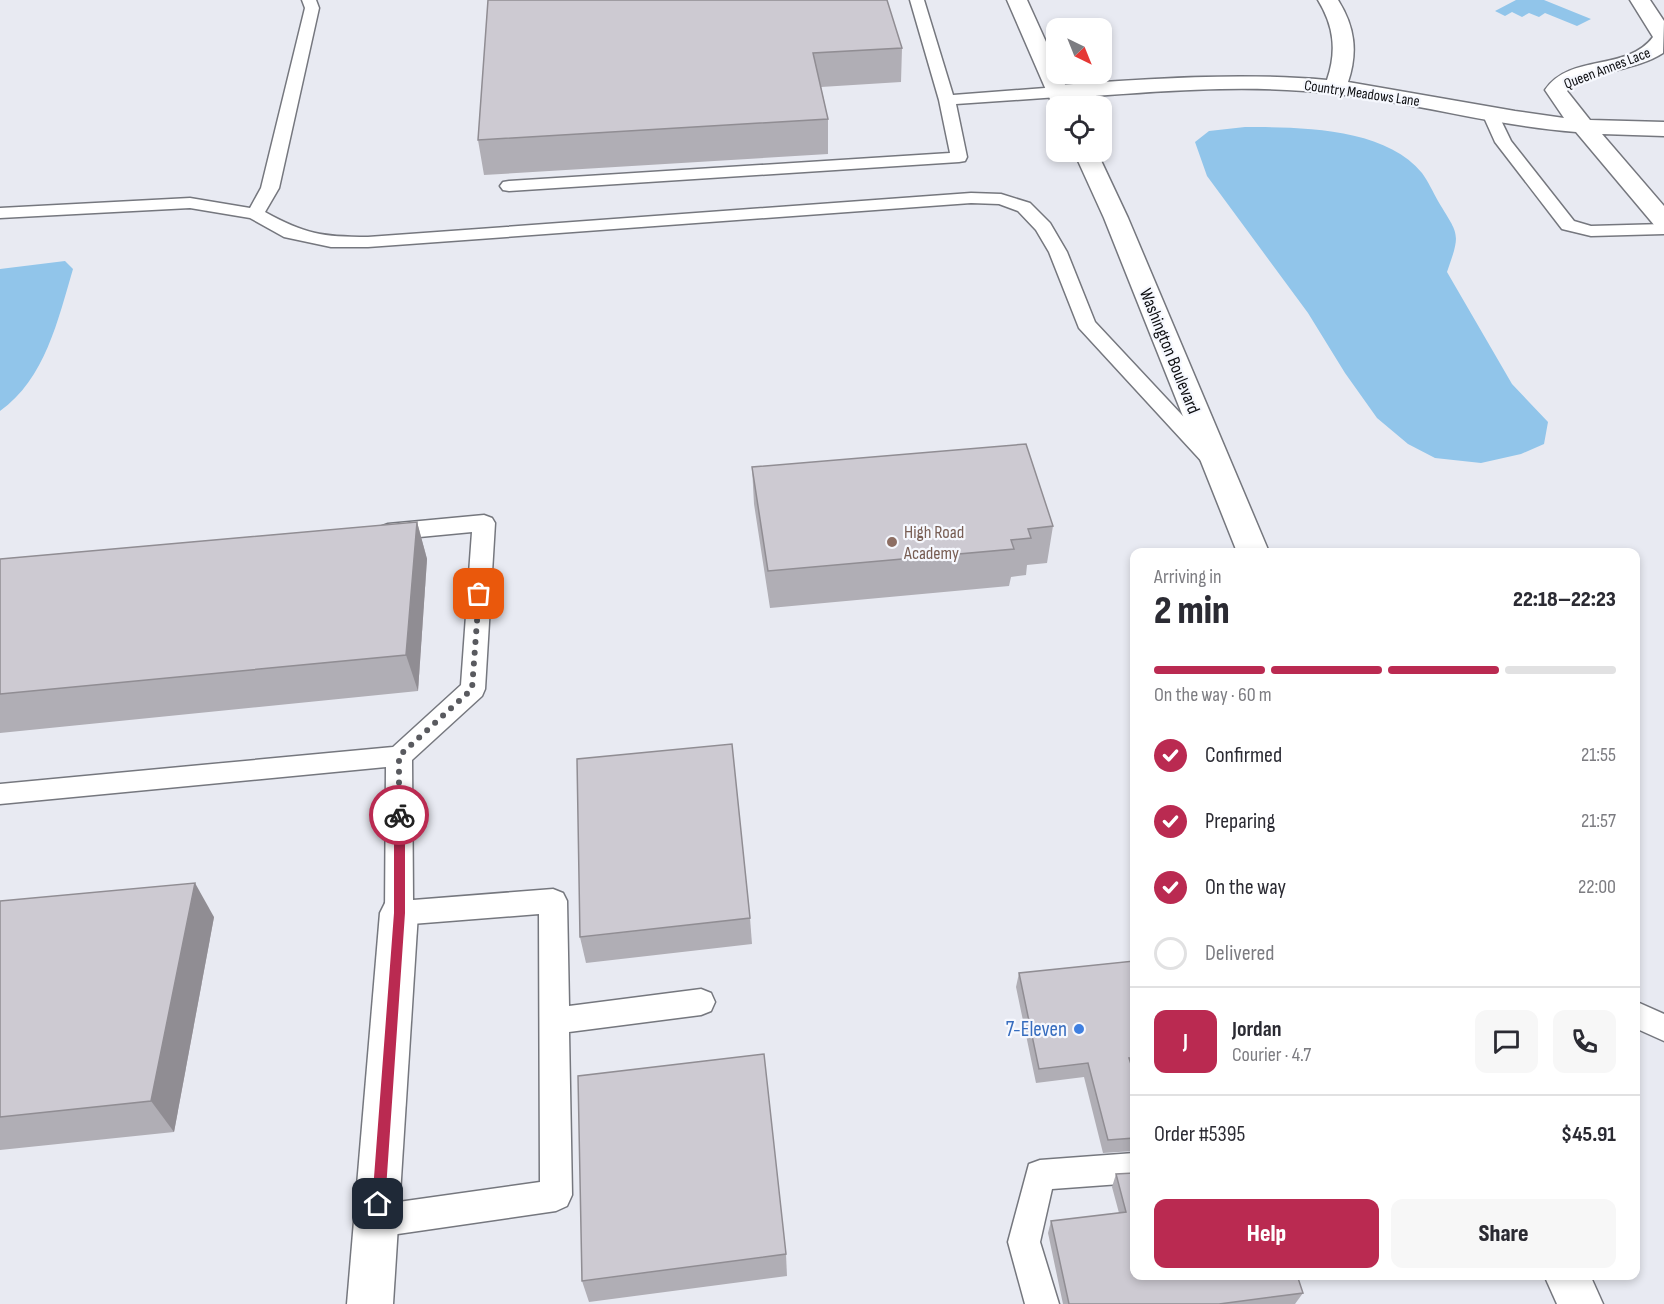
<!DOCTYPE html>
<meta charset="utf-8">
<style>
body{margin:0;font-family:"Sofia Sans Condensed",sans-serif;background:#f7f7f7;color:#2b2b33;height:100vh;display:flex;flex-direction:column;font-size:22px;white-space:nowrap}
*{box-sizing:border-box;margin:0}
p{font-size:20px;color:#7c7c81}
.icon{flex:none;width:33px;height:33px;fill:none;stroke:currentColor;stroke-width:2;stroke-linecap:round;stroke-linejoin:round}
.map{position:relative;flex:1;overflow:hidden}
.drawer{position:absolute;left:1130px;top:548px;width:510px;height:732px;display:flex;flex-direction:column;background:#fff;border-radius:12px;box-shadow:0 3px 9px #0003}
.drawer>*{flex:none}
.needle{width:39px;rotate:137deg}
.tools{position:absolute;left:1046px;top:18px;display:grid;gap:12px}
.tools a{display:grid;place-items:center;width:66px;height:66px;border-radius:12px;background:#fff;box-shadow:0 3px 9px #0003;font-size:30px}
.pin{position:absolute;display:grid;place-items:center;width:51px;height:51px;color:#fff;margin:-26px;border-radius:12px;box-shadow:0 3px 9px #0006}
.courier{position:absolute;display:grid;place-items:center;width:60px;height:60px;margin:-30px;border:4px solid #ba2a51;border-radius:50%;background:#fff;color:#222;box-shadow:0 2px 8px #0007}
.headline em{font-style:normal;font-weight:800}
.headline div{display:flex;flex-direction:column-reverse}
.headline{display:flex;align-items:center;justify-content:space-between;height:102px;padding:0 24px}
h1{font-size:39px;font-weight:800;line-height:45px}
.bar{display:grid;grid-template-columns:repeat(4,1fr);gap:9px 6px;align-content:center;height:72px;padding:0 24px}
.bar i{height:8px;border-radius:4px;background:#e1e1e2}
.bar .current{background:#ba2a51}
.bar p{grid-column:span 4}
.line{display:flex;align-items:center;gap:15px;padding:0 24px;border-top:2px solid #e1e1e2}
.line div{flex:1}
.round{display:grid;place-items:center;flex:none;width:63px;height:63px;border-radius:12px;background:#f7f7f7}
ol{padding:0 24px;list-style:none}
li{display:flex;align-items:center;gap:18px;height:66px}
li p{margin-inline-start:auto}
li .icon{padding:6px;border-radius:50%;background:#ba2a51;color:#fff;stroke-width:4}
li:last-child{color:#7c7c81}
li i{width:33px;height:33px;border:3px solid #e1e1e2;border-radius:50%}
.primary-button{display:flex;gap:12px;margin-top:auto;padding:12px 24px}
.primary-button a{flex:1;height:69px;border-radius:12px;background:#ba2a51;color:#fff;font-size:24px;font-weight:800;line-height:69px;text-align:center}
.primary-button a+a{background:#f7f7f7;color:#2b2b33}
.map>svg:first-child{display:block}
</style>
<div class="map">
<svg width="1664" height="1304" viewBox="0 0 1664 1304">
<rect width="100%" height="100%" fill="#e8eaf2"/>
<!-- water -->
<g fill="#91c5ea">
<polygon points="1516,0 1544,0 1591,19 1577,26 1545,13 1539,17 1529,13 1522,17 1512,12 1505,16 1495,11"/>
<path d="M1245 127C1299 127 1385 127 1422 173 1428 181 1433 192 1438 201 1459 236 1461 232 1447 272L1512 384 1548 422 1544 444 1521 454 1481 463 1435 458 1408 444 1377 418 1345 373 1308 313 1207 176 1195 142 1209 131Z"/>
<path d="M65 261 73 269C58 320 45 379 0 411V269Z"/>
</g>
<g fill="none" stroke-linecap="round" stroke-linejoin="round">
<defs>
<g id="lane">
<path d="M302 0H316L319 8 279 188 265 212C305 234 322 237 368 237L971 193 1001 194 1030 203 1050 223 1067 252 1095 322 1224 460 1221 465 1213 467 1205 465 1079 328 1049 252 1036 230 1018 211 999 204 971 203 368 247H331L284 237 250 218 190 208 0 218V208L190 198 250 208 261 188 305 8Z"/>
<polygon points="910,0 924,0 953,95 1058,87 1066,92 1058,97 956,104 967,157 965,161 959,162 509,191 503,190 500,186 503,182 509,181 950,153 939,100"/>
<polygon points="1490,108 1496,110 1511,141 1574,221 1591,226 1664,224 1664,234 1591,236 1562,229 1495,142 1482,113"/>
<polygon points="484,515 492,518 495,523 485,689 482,696 412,760 413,900 553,889 563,893 567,901 569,1006 701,989 711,993 715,1002 711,1011 701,1015 569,1032 572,1195 567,1206 556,1211 377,1237 366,1232 361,1221 366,1210 377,1205 540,1182 539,914 399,925 389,921 385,913 386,767 0,804 0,784 393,747 461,685 472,532 388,540 380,537 377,532 380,527 388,524"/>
<polygon points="1635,1001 1664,1014 1664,1041 1635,1028"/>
<polygon points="1134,1153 1134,1183 1052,1189 1040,1242 1059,1304 1025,1304 1008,1242 1029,1164 1040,1160"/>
</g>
<g id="street">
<path d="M1318 0H1338C1355 27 1358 52 1348 82L1515 111 1564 118 1545 90C1570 53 1627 72 1653 37L1630 0H1650L1664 21 1663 53C1634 72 1589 70 1567 91L1590 120 1664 122V136L1602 134 1664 206V228L1655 226 1576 132C1495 126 1417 103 1337 94 1244 83 1150 92 1058 99L1050 97 1047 92 1050 87 1058 85C1148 79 1237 72 1327 80 1337 51 1334 26 1318 0Z"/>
<polygon points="399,897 412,901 418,913 393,1304 347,1304 380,913 386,901"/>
</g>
<g id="primary">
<polygon points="1007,0 1027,0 1056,64 1056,74 1060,74 1075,106 1056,106 1056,111 1053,106"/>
<polygon points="1074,152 1097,152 1128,218 1269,552 1237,552 1104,218"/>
<polygon points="1544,1275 1590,1275 1603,1304 1557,1304"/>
</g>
</defs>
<!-- lane casing -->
<use href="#lane" stroke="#75777e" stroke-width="3"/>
<!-- street casing -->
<use href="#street" stroke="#75777e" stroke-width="3"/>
<!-- primary casing -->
<use href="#primary" stroke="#75777e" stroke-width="3"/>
<!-- lane -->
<use href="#lane" fill="#fff" fill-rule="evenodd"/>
<!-- street -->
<use href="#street" fill="#fff" fill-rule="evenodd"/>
<!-- primary -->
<use href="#primary" fill="#fff" fill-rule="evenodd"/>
</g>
<!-- wall -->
<g fill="#b0aeb5">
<polygon points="488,0 902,48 901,82 821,87 828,119 828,154 484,175 478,140"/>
<polygon points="752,467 1053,526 1047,563 1027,565 1026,575 1011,577 1009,586 770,608 754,504"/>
<polygon points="417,522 427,559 418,691 0,733 0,559"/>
<polygon points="0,901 214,917 174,1132 0,1150"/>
<polygon points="750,918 752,944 586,963 580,937"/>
<polygon points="1134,961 1134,1071 1133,1071 1134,1074 1134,1151 1103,1153 1084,1077 1036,1083 1016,987 1019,973"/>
<polygon points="1134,1173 1134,1275 1303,1293 1295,1304 1063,1304 1048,1233 1051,1221 1119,1213 1112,1187 1116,1174"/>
<polygon points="786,1254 787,1276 589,1302 582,1281"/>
</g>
<!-- shaded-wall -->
<g fill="#908d93">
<polygon points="417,522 427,559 418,691 406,655"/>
<polygon points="195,883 214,917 174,1132 151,1101"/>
</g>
<!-- building -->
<g fill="#cdcad2" stroke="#908d93" stroke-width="1.5">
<polygon points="488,0 887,0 902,48 813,53 828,119 478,140"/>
<polygon points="1026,444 1053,526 1028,529 1031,538 1011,540 1014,549 768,571 752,467"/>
<polygon points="417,522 406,655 0,694 0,559"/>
<polygon points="732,744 750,918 580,937 577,759"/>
<polygon points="195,883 151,1101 0,1117 0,901"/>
<polygon points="1134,961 1134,1058 1129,1058 1134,1074 1134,1138 1108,1140 1088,1063 1039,1069 1019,973"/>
<polygon points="764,1054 786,1254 582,1281 578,1076"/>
<polygon points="1134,1173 1134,1275 1297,1275 1303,1293 1219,1304 1069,1304 1051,1221 1126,1212 1116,1174"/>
</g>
<!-- route -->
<polygon fill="#ba2a51" points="399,811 405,815 405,913 385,1204 383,1209 378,1211 374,1209 372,1204 394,913 394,815"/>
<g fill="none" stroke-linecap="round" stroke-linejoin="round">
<!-- done -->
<polyline stroke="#595a5f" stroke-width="6" stroke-dasharray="0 10.8" points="399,815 399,756 472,689 479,594"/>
</g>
<!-- markers -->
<circle fill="#8d6e63" stroke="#f6f8fe" stroke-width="2" cx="892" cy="542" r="6"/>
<circle fill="#3f7fe0" stroke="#f6f8fe" stroke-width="2" cx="1079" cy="1029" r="6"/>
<g text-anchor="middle" stroke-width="4.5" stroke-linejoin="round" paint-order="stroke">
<!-- far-street labels -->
<g font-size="15" fill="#0c0d10" stroke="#f6f8fe">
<text transform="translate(1607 68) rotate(-21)" y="5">Queen Annes Lace</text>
<text transform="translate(1362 93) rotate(8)" y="5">Country Meadows Lane</text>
</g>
<!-- street labels -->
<g font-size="18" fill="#0c0d10" stroke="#f6f8fe">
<text transform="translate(1170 351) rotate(68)" y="6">Washington Boulevard</text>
</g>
<!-- education labels -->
<g font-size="18" fill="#785e54" stroke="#f6f8fe" text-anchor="start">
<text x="904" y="538">High Road<tspan x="904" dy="21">Academy</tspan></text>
</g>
<!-- near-shop labels -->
<g font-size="21" fill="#366cbe" stroke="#f6f8fe" text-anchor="end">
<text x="1067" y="1036">7-Eleven</text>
</g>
</g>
</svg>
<div class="tools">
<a><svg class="needle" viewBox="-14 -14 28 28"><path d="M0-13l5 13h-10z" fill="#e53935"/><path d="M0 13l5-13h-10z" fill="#7c7c81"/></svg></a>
<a><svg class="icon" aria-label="locate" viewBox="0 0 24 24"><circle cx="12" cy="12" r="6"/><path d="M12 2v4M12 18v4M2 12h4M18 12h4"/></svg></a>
</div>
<div class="pin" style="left:479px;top:594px;background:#ea580c"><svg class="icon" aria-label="bag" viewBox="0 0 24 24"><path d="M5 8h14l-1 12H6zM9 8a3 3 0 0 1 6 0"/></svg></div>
<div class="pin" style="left:378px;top:1204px;background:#1f2937"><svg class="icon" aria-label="home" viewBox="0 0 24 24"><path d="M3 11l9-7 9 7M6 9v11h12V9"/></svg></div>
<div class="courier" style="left:399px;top:815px"><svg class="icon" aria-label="bike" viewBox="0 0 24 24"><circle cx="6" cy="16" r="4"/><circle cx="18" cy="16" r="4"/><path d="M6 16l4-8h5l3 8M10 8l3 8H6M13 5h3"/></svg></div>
<section class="drawer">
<div class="headline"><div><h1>2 min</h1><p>Arriving in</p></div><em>22:18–22:23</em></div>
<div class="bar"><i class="current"></i><i class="current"></i><i class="current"></i><i></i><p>On the way · 60 m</p></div>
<ol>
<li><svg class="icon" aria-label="check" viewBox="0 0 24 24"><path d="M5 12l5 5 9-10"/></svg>Confirmed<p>21:55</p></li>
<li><svg class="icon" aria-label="check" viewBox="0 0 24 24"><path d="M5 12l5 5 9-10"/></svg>Preparing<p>21:57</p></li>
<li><svg class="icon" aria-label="check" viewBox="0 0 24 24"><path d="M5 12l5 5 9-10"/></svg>On the way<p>22:00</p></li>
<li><i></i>Delivered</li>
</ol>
<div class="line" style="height:108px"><b class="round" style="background:#ba2a51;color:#fff">J</b><div><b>Jordan</b><p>Courier · 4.7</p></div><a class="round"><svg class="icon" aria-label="chat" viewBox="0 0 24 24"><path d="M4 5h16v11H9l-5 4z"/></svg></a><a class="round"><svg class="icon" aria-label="phone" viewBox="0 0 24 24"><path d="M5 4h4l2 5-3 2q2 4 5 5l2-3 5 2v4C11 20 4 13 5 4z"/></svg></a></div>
<div class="line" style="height:78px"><div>Order #5395</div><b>$45.91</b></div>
<div class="primary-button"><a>Help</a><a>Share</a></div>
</section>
</div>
